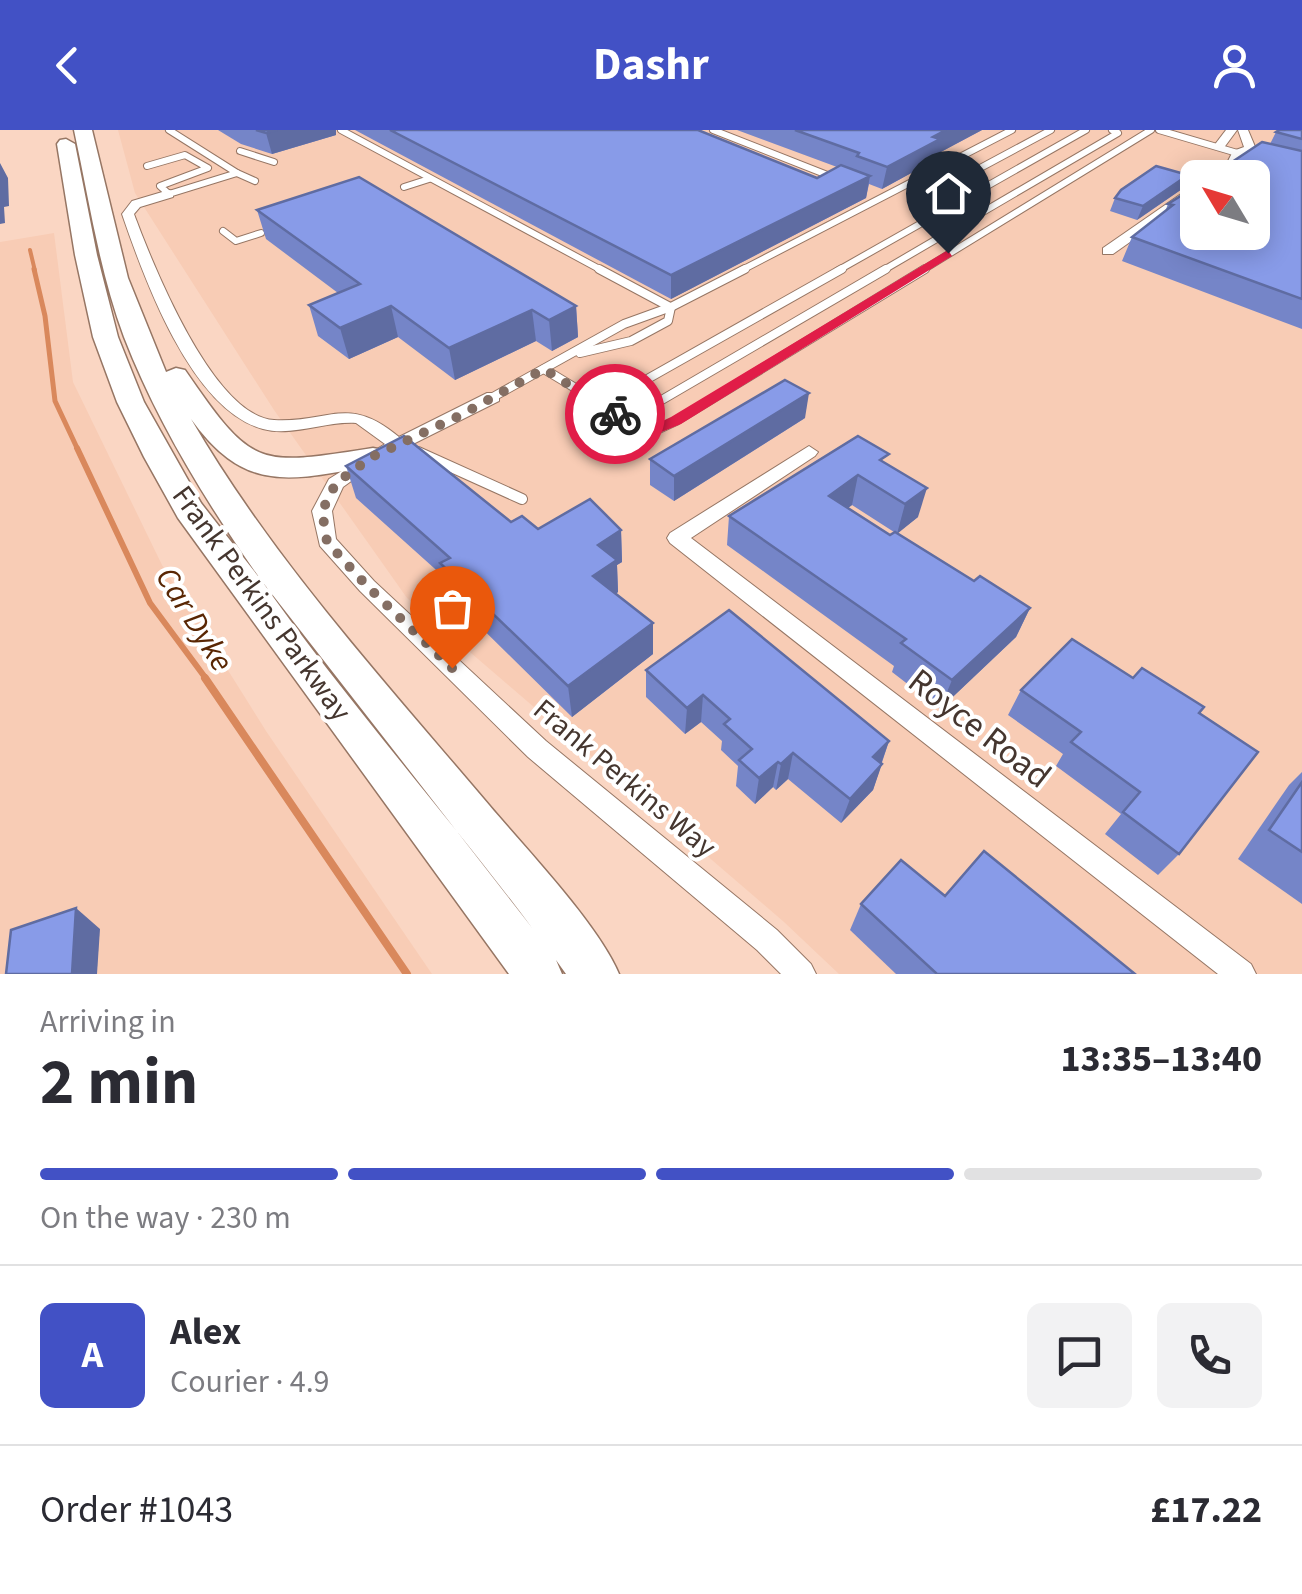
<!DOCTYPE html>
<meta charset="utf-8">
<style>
body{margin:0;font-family:"Source Sans 3",sans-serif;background:#f2f2f3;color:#2b2b33;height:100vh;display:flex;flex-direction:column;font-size:38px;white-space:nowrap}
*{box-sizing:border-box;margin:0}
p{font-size:32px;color:#7c7c81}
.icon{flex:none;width:55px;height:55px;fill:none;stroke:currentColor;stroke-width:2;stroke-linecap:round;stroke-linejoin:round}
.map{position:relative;height:844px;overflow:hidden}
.side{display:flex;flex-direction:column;background:#fff;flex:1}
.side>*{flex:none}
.needle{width:65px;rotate:308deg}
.tools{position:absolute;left:1180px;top:30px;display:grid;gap:20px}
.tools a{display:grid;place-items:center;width:90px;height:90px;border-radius:15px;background:#fff;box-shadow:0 5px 25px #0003;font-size:50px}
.pin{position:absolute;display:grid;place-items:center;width:85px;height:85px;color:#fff;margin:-102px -42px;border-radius:50% 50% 50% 0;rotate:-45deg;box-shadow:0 0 10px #0007}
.pin .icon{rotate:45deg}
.courier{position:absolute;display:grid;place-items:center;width:100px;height:100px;margin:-50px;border:8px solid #e11d48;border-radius:50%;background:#fff;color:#222;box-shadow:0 2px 12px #0007}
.headline em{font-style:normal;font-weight:700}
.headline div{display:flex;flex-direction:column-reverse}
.headline{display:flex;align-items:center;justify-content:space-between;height:170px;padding:0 40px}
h1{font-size:65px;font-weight:700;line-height:75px}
.bar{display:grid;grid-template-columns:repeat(4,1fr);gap:15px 10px;align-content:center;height:120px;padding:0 40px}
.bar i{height:12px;border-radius:8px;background:#e1e1e2}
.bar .on{background:#4251c5}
.bar p{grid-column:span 4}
.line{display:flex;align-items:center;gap:25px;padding:0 40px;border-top:2px solid #e1e1e2}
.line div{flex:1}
.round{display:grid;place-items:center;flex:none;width:105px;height:105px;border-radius:15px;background:#f2f2f3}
header{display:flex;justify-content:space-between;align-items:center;height:130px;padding:0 40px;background:#4251c5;color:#fff;font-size:45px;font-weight:700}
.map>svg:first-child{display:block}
</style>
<header><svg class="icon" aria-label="back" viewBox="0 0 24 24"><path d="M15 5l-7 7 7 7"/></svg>Dashr<svg class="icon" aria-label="person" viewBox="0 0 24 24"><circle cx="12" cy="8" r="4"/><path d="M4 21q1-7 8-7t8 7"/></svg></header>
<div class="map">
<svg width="1302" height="844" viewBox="0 0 1302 844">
<rect width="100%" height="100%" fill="#fad6c3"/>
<!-- built -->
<g fill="#f8ccb5" fill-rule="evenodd">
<path d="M118 0H1302V844H839L784 792 407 468 274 280 135 63ZM1198 48H1252V102H1198Z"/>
<polygon points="54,103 73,252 162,435 266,601 432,844 0,844 0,112"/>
</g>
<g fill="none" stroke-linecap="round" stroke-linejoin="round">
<!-- stream-far3 -->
<polyline stroke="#d9885c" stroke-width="4" points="30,120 35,141"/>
<!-- stream-far2 -->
<polyline stroke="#d9885c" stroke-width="5" points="34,139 45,186 55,271 78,320"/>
<!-- stream-far1 -->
<polyline stroke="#d9885c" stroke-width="6" points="77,318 150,473 207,550"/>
<!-- stream -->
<polyline stroke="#d9885c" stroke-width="8" points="205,548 407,844"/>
<defs>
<g id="service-far2">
<polyline points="341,0 603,141"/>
<polyline points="713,0 835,48"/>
<polyline points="1159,0 1244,25"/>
<polyline points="240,21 274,32"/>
<polyline points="147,36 185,25 208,38 160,56 169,64 237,43 169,0"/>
<polyline points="237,43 255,51"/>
<polyline points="404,57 429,49"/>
<polyline points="943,58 1051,0"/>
<polyline points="223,101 236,111 261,103"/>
<polyline points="740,141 1012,0"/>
<polyline points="837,141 1086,0"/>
<polyline points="882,141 1118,3 1112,0"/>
<polyline points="921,141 1151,0"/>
</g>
<g id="service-far1">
<polyline points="599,139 670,177"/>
<polyline points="580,223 631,211 668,191 671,177"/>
<polyline points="544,239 623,287 648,278 886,139"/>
<polyline points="580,261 612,269 842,139"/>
<polyline points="493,267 624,194 671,177 745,139"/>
<polyline points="623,287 650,303 676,291 925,139"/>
</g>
<polyline id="service" points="418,322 522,369"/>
<g id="minor">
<polygon points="1226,0 1237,0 1223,19 1215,19 1213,17"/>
<path d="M1238 0H1248L1256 19 1242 25C1236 41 1223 48 1206 48L1228 31 1233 21 1244 17Z"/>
<polygon points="1194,55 1198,55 1198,64 1113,124 1103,124 1103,118"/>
<path d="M169 60 173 61V67L140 77 134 84C153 135 213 286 274 290 330 293 348 264 399 307L487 263H499V271L379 331 343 357 332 381 336 409 374 451 546 611 777 800 811 834 816 844H781L757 820 528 627 360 461 320 416 312 381 329 349 385 314 356 293C326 291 292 307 263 299 191 280 144 148 122 84L132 71Z"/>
<polygon points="809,316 818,322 815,326 691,408 1251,834 1256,844 1218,844 670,413 667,408 670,403"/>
</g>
<path id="trunk" d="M74 0H92L128 148 166 242 176 238 185 240C253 339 257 336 373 318L383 320 388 327 383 334 373 336C290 350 246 365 191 289 273 430 384 551 489 675 526 719 598 794 619 844H566L556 830 562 844H509L178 388 144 327 117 272 93 207 75 125 57 14 60 10 66 9 75 14 97 125 118 207 144 272 201 373 533 799C397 617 206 419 124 207 99 140 89 69 74 0Z"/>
</defs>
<!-- service-far2 casing -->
<use href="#service-far2" stroke="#967664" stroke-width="8"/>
<!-- service-far1 casing -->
<use href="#service-far1" stroke="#967664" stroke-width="10"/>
<!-- service casing -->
<use href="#service" stroke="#967664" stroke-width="12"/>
<!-- minor casing -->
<use href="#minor" stroke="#967664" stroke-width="2"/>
<!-- trunk casing -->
<use href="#trunk" stroke="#967664" stroke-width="3"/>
<!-- service-far2 -->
<use href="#service-far2" stroke="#fff" stroke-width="6"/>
<!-- service-far1 -->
<use href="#service-far1" stroke="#fff" stroke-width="8"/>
<!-- service -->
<use href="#service" stroke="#fff" stroke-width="10"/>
<!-- minor -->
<use href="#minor" fill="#fff" fill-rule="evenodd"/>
<!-- trunk -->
<use href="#trunk" fill="#fff" fill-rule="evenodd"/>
</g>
<!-- wall -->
<g fill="#7585c8" fill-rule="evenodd">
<polygon points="218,0 336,0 336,5 272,24 241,14"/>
<polygon points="355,0 698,0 817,48 837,37 737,0 982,0 937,24 935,30 882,59 869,54 866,68 671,169"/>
<polygon points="1302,0 1302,199 1122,131 1132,107 1165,82 1168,74 1270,14 1276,2"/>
<polygon points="1188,45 1182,59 1137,90 1110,81 1115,68"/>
<polygon points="257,80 576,176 578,207 552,221 536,211 455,250 398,207 349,229 318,206 309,175 338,163 266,109"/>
<polygon points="805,288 674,371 650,355 650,329"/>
<path d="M886 334 918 387 897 403 974 451 1030 478 1016 507 940 579 892 542 894 536 727 415 729 386ZM852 375 894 402 890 405 848 378Z"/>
<polygon points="346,336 511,392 538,399 621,400 622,432 617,435 618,462 616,464 653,493 653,524 572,587 448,465 444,447 356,368"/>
<polygon points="646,540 889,611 873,660 841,693 788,649 776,660 773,657 755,674 736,656 738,636 721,620 722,611 701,592 685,604 646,567"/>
<polygon points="1021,560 1199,583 1179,724 1158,745 1105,704 1121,684 1056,636 1063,624 1008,585"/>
<polygon points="1302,642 1302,774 1238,729 1289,655"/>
<polygon points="945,766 1135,844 896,844 850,800 861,774"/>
</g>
<!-- shaded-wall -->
<g fill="#5f6ca2">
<polygon points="277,0 336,0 336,5 272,24 266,3"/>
<polygon points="946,0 982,0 937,24 935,30 882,59 887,37 933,7"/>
<polygon points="0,33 8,48 9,76 4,77 5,93 0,94"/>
<polygon points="1188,45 1182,59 1137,90 1143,76"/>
<polygon points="870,46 866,68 671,169 671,145"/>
<polygon points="391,176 398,207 349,229 340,198"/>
<polygon points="576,176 578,207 552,221 549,190"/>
<polygon points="532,180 536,211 455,250 449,218"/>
<polygon points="809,263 805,288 674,371 674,346"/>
<polygon points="858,345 852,375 823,396 829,366"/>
<polygon points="927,358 918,387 897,404 905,374"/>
<polygon points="621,400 622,432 617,435 618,462 595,477 593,446 598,415"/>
<polygon points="1030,478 1016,507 940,579 952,550"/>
<polygon points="653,493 653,524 572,587 568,556"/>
<polygon points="703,565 701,592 685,604 687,578"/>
<polygon points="889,611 880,637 873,627"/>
<polygon points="793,623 788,649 776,660 781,634"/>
<polygon points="778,632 773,657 755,674 759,648"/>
<polygon points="882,634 873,660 841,693 850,669"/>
<polygon points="76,778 100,799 97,844 72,844"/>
</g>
<!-- building -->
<g fill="#889be8" stroke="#5f6ca2" stroke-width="2.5">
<polygon points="256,0 277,0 266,3"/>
<polygon points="390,0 698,0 817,48 841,35 870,46 671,145"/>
<polygon points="795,0 946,0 933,7 940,9 887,37 857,26 859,23"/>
<polygon points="1279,0 1302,0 1302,9 1276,2"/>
<polygon points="1262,12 1302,21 1302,169 1132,107 1173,75 1168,74 1198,55 1198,102 1252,102 1252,48 1208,48"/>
<polygon points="1156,36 1188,45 1143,76 1115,68 1121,60"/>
<polygon points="359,47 576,176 549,190 532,180 449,218 391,176 340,198 309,175 360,154 257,80"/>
<polygon points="785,250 809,263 674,346 650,329"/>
<polygon points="404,306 511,392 522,386 538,399 590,369 621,400 598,415 617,430 593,446 653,493 568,556 440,433 450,428 346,336"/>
<polygon points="858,306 889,324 880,330 927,358 905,374 858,345 829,366 890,405 895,402 974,451 980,446 1030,478 952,550 901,513 906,509 729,386"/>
<polygon points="729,480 889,611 873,627 882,634 850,669 793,623 781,634 778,632 759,648 739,630 752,619 724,594 730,589 703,565 687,578 646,540"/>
<polygon points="1072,509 1133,548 1142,538 1204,577 1199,583 1258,622 1179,724 1123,682 1140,662 1071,612 1081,602 1021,560"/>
<polygon points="1302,652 1302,722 1269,700"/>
<polygon points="984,721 1135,844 937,844 861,774 901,730 945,766"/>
<polygon points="76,778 72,844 6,844 11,800"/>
</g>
<!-- route -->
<polygon fill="#e11d48" points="948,120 952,126 681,294 650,307 608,284 619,281 650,297 671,287"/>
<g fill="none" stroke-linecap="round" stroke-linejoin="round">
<!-- done -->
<polyline stroke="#846e63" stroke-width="10" stroke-dasharray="0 18" points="452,538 367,456 327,412 322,381 336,353 372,327 461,285 544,239 615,284"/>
</g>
<g text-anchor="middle" stroke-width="8" stroke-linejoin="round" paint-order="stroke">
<!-- street labels -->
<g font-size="30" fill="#45362f" stroke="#fff">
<text transform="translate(262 473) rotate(54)" y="10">Frank Perkins Parkway</text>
<text transform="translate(625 648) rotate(40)" y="10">Frank Perkins Way</text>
</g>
<!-- water labels -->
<g font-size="32" font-style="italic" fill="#592603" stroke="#fff">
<text transform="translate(195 489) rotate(58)" y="11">Car Dyke</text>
</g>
<!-- near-street labels -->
<g font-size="35" fill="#45362f" stroke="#fff">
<text transform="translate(980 598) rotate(38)" y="12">Royce Road</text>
</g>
</g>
</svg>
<div class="tools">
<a><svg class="needle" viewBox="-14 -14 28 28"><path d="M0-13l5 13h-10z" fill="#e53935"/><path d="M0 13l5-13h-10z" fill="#7c7c81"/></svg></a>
</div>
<div class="pin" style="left:452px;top:538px;background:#ea580c"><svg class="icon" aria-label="bag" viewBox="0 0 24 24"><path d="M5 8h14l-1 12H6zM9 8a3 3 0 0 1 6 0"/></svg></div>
<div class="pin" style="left:948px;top:123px;background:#1f2937"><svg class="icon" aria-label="home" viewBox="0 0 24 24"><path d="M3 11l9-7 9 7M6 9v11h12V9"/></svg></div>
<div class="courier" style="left:615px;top:284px"><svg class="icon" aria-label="bike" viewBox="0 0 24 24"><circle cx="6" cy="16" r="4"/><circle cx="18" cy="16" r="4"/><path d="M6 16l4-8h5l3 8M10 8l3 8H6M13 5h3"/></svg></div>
</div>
<section class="side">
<div class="headline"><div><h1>2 min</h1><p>Arriving in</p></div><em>13:35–13:40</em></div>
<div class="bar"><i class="on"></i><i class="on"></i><i class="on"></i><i></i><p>On the way · 230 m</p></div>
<div class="line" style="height:180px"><b class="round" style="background:#4251c5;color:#fff">A</b><div><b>Alex</b><p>Courier · 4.9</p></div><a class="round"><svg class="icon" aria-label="chat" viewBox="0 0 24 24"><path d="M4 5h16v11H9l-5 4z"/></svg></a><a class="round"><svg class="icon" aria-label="phone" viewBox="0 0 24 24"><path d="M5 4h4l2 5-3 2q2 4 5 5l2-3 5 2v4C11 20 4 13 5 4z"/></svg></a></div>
<div class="line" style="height:130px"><div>Order #1043</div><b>£17.22</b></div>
</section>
